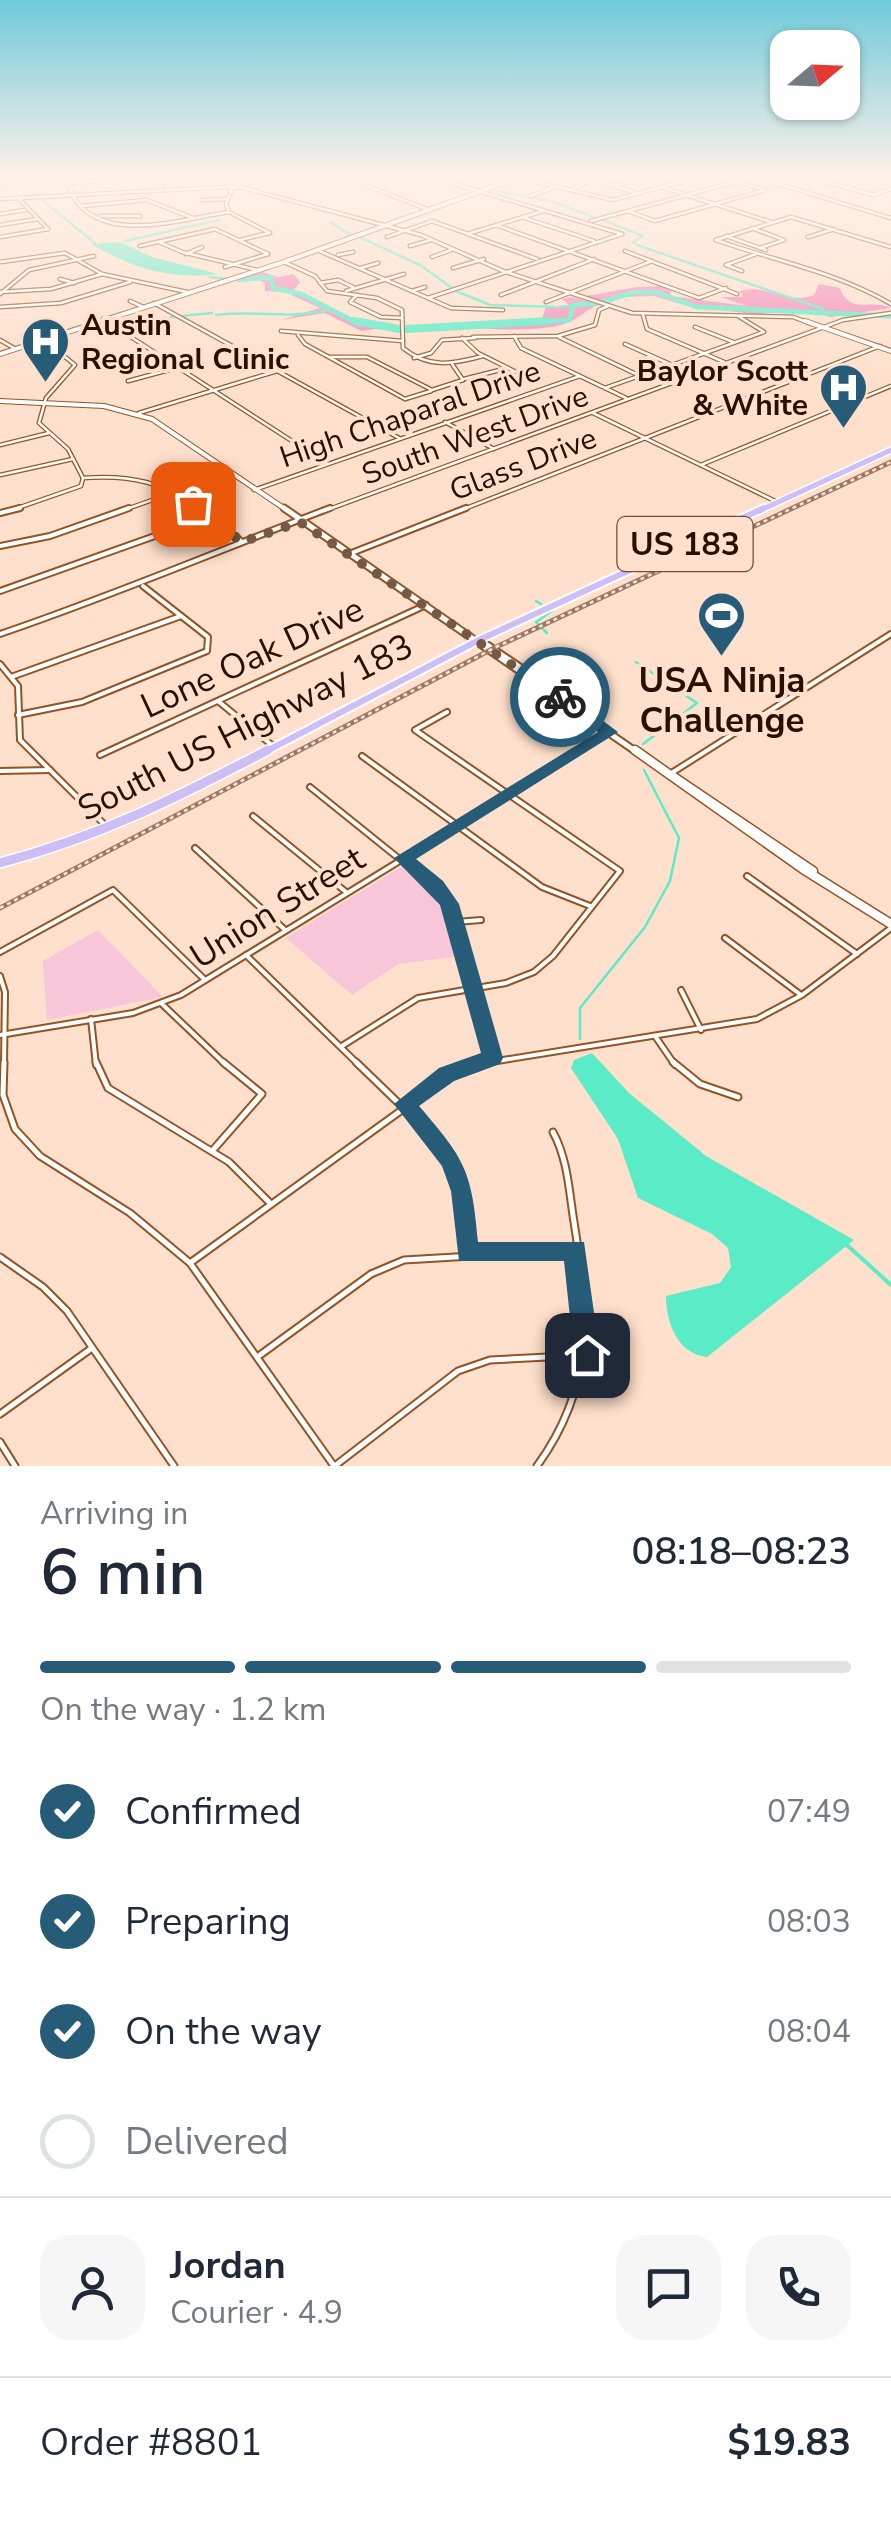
<!DOCTYPE html>
<meta charset="utf-8">
<style>
body{margin:0;font-family:"Nunito Sans",sans-serif;background:#f6f6f7;color:#1f2937;height:100vh;display:flex;flex-direction:column;font-size:38px;white-space:nowrap}
*{box-sizing:border-box;margin:0}
p{font-size:32px;color:#747a83}
.icon{flex:none;width:55px;height:55px;fill:none;stroke:currentColor;stroke-width:2;stroke-linecap:round;stroke-linejoin:round}
.map{position:relative;height:1466px;overflow:hidden}
.side{display:flex;flex-direction:column;background:#fff;flex:1}
.side>*{flex:none}
.needle{width:65px;rotate:71deg}
.controls{position:absolute;left:770px;top:30px;display:grid;gap:20px}
.controls a{display:grid;place-items:center;width:90px;height:90px;border-radius:20px;background:#fff;box-shadow:0 2px 8px #0004;font-size:50px}
.pin{position:absolute;display:grid;place-items:center;width:85px;height:85px;color:#fff;margin:-42px;border-radius:20px;box-shadow:0 5px 15px #0006}
.courier{position:absolute;display:grid;place-items:center;width:100px;height:100px;margin:-50px;border:8px solid #275c78;border-radius:50%;background:#fff;color:#222;box-shadow:0 2px 12px #0007}
.head em{font-style:normal;font-weight:600}
.head div{display:flex;flex-direction:column-reverse}
.head{display:flex;align-items:center;justify-content:space-between;height:170px;padding:0 40px}
h1{font-size:65px;font-weight:600;line-height:75px}
.bar{display:grid;grid-template-columns:repeat(4,1fr);gap:15px 10px;align-content:center;height:120px;padding:0 40px}
.bar i{height:12px;border-radius:8px;background:#e0e1e3}
.bar .current{background:#275c78}
.bar p{grid-column:span 4}
.line{display:flex;align-items:center;gap:25px;padding:0 40px;border-top:2px solid #e0e1e3}
.line div{flex:1}
.round{display:grid;place-items:center;flex:none;width:105px;height:105px;border-radius:30px;background:#f6f6f7}
ol{padding:0 40px;list-style:none}
li{display:flex;align-items:center;gap:30px;height:110px}
li p{margin-inline-start:auto}
li .icon{padding:10px;border-radius:50%;background:#275c78;color:#fff;stroke-width:4}
li:last-child{color:#747a83}
li i{width:55px;height:55px;border:5px solid #e0e1e3;border-radius:50%}
.map>svg:first-child{display:block}
</style>
<div class="map">
<svg width="891" height="1466" viewBox="0 0 891 1466">
<rect width="100%" height="100%" fill="#ffe0cc"/>
<!-- green -->
<g fill="#f7c6d9">
<polygon points="404,865 443,899 461,956 398,964 352,995 286,938"/>
<polygon points="98,930 163,997 47,1020 43,961"/>
</g>
<!-- forest -->
<g fill="#f38cb8">
<polygon points="262,272 278,277 293,274 300,282 294,290 358,321 390,327 361,331 325,313 281,320 320,308 285,292 265,291 265,283 255,278 240,280"/>
<path d="M819 284 840 288C850 316 872 298 891 308L831 317 808 311 753 314 688 306 654 296 619 297 608 303 586 296 637 287 660 286 671 291 670 296 747 306 720 297H743L740 291C766 283 788 306 814 295Z"/>
<path d="M571 297 599 304C586 310 575 321 564 324 540 332 472 331 450 323L542 318 546 308 570 306 562 299Z"/>
</g>
<!-- water -->
<g fill="#5aebc7">
<path d="M120 242 152 257 218 274C171 280 131 268 91 244Z"/>
<path d="M592 1053 629 1093 706 1156 854 1240 707 1357C678 1354 666 1323 666 1296L720 1283 731 1267 728 1248 712 1234 638 1198 618 1139 571 1068 574 1060Z"/>
</g>
<g fill="none" stroke-linecap="round" stroke-linejoin="round">
<!-- stream-far1 -->
<g stroke="#5aebc7" stroke-width="2.5">
<polyline points="493,190 553,202 596,218"/>
<polyline points="42,200 95,243"/>
<polyline points="603,220 643,236 633,242 637,245 823,309"/>
<polyline points="330,222 349,234"/>
<polyline points="359,237 420,265 452,288"/>
<polyline points="125,241 219,220"/>
<polyline points="210,277 227,279"/>
<polyline points="456,291 490,305 555,307"/>
<polyline points="559,307 574,305"/>
<path d="M216 315C261 310 289 320 331 309"/>
<polyline points="182,316 212,313"/>
<polyline points="124,321 175,317"/>
<polyline points="536,601 541,604"/>
<polyline points="547,633 536,622 552,611"/>
<polyline points="636,662 697,703 643,744"/>
<polyline points="580,1039 580,1008 645,927 670,881 679,838 644,770"/>
</g>
<!-- stream -->
<polyline stroke="#5aebc7" stroke-width="4" points="848,1246 891,1285"/>
<!-- river-far1 -->
<g stroke="#5aebc7" stroke-width="5">
<polyline points="239,280 270,277 273,288 301,294 359,324"/>
<polyline points="603,302 631,293 655,292 697,307 891,316"/>
<polyline points="503,324 569,320 574,305 597,303"/>
</g>
<!-- river -->
<g stroke="#5aebc7" stroke-width="8">
<polyline points="354,321 400,329"/>
<polyline points="406,329 548,321"/>
</g>
<defs>
<g id="minor-far2">
<polyline points="150,177 163,188"/>
<polyline points="190,177 195,187"/>
<polyline points="345,177 429,210"/>
<polyline points="432,177 622,234"/>
<polyline points="807,177 873,195 891,189"/>
<path d="M121 178 68 184C89 250 180 219 229 212"/>
<polyline points="520,178 613,200 699,177"/>
<polyline points="593,179 636,193"/>
<polyline points="741,183 765,190"/>
<polyline points="235,185 255,177"/>
<polyline points="615,186 647,177"/>
<polyline points="661,187 771,222"/>
<polyline points="575,188 598,177"/>
<polyline points="844,188 877,177"/>
<polyline points="232,189 226,204 229,212 270,233"/>
<polyline points="530,196 558,186"/>
<polyline points="19,199 48,229"/>
<polyline points="202,200 227,199"/>
<polyline points="82,206 147,200 193,218"/>
<polyline points="628,211 655,221 765,190"/>
<polyline points="0,214 25,210"/>
<polyline points="100,216 140,216"/>
<polyline points="522,217 594,241"/>
<polyline points="591,221 746,179"/>
<polyline points="0,225 37,219"/>
<polyline points="496,225 699,298 726,288"/>
<polyline points="752,228 784,240 760,248"/>
<polyline points="467,234 543,211"/>
<polyline points="726,236 766,250"/>
<polyline points="0,237 48,229"/>
<polyline points="387,237 432,221 537,259"/>
<polyline points="808,237 834,229"/>
<polyline points="240,240 269,233"/>
<path d="M716 240C775 261 837 272 891 304"/>
<polyline points="716,240 791,217 891,247"/>
<polyline points="159,242 182,252 257,270"/>
<polyline points="140,246 215,229 268,254"/>
<polyline points="410,246 431,240"/>
<polyline points="317,250 451,308 503,310"/>
<polyline points="625,251 737,294"/>
<polyline points="186,254 202,247"/>
<polyline points="338,255 353,252"/>
<polyline points="432,257 451,250"/>
<polyline points="0,262 65,253 102,274 187,292"/>
<path d="M284 262 315 276 327 291 377 298 402 310 403 348C429 369 453 364 483 356"/>
<polyline points="726,265 756,254"/>
<polyline points="726,265 742,271"/>
<polyline points="225,267 268,254"/>
<polyline points="361,268 378,263"/>
<polyline points="453,268 484,259"/>
<polyline points="60,279 74,283"/>
<polyline points="320,283 338,280 353,287"/>
<polyline points="346,291 404,274"/>
<polyline points="412,291 425,287"/>
<polyline points="0,292 51,289 102,274"/>
<polyline points="0,294 29,270 94,256"/>
<polyline points="357,295 350,302 381,317 402,318"/>
<polyline points="501,295 594,259"/>
<polyline points="428,298 622,234"/>
<polyline points="130,301 143,307"/>
<polyline points="546,302 652,261"/>
<polyline points="154,303 399,438"/>
<polyline points="0,307 61,303 130,282"/>
<polyline points="643,315 647,329 724,362"/>
<polyline points="103,319 326,463"/>
<polyline points="49,327 60,333"/>
<polyline points="695,327 733,342"/>
<polyline points="281,331 403,341"/>
<polyline points="298,335 305,344 405,399 431,391"/>
<polyline points="514,336 521,348 626,398"/>
<polyline points="473,337 558,336 595,325 599,310 608,306"/>
<polyline points="559,337 640,376"/>
<polyline points="462,338 478,353 520,374"/>
<polyline points="43,339 75,365 46,398 39,423 68,449 83,478"/>
<polyline points="0,340 14,348"/>
<polyline points="625,344 672,365 764,332 738,316"/>
<polyline points="330,357 367,357 432,390 463,380 452,364"/>
<polyline points="414,358 431,353 442,340 475,338"/>
<polyline points="464,379 508,368"/>
<polyline points="128,381 180,367"/>
<polyline points="605,388 639,376"/>
<polyline points="139,413 277,371"/>
<polyline points="593,413 777,502"/>
<polyline points="445,422 494,449"/>
<polyline points="0,445 49,433"/>
<polyline points="701,465 891,386"/>
<polyline points="0,475 73,459"/>
<path d="M83 478C131 474 166 483 205 511"/>
<polyline points="254,490 580,376"/>
<polyline points="9,511 81,486 83,478"/>
<polyline points="121,511 175,492"/>
<polyline points="324,511 843,320 891,313"/>
<polyline points="459,511 880,346"/>
</g>
<g id="minor-far1">
<polyline points="202,508 242,542"/>
<polyline points="0,513 20,508"/>
<polyline points="0,546 50,536 129,508"/>
<polyline points="349,554 466,508"/>
<polyline points="0,591 211,516"/>
<path d="M0 634C112 596 220 550 330 508"/>
<polyline points="0,664 18,686 20,740 106,826"/>
<polyline points="11,677 181,616"/>
<polyline points="218,701 273,746"/>
<polyline points="18,715 82,702 207,651 208,637 143,586"/>
<polyline points="100,755 426,605"/>
<polyline points="362,756 542,887 590,906"/>
<polyline points="0,771 50,770"/>
<polyline points="670,774 891,634"/>
<polyline points="310,787 443,894 456,922 493,1058"/>
<polyline points="253,816 346,892"/>
<polyline points="195,848 284,929"/>
<polyline points="747,876 857,954"/>
<polyline points="456,922 481,920"/>
<polyline points="725,938 801,995"/>
<polyline points="0,952 113,890 205,980"/>
<polyline points="246,955 359,1065"/>
<polyline points="0,976 5,992 4,1065"/>
<polyline points="681,990 701,1030"/>
<polyline points="162,1004 226,1065"/>
<polyline points="91,1019 96,1065"/>
<polyline points="0,1035 133,1013 181,995 610,732"/>
<polyline points="655,1036 675,1065"/>
<polyline points="342,1046 418,998 506,983 534,972 553,956 620,871 415,730 447,712"/>
<polyline points="472,1065 757,1019 802,995 891,928"/>
</g>
<g id="minor">
<polyline points="4,1062 3,1095 15,1129 40,1156 130,1213 190,1263 334,1466"/>
<polyline points="96,1062 108,1088 229,1162 271,1204"/>
<polyline points="356,1062 445,1148 463,1191 467,1253"/>
<polyline points="673,1062 700,1084 738,1097"/>
<polyline points="213,1150 262,1094 223,1062"/>
<polyline points="0,1257 43,1287 67,1311 174,1466"/>
<polyline points="190,1263 460,1068 480,1062"/>
<polyline points="260,1355 371,1274 404,1260 575,1250"/>
<polyline points="0,1414 92,1348"/>
<polyline points="0,1442 15,1466"/>
<polyline points="336,1465 458,1371 490,1360 587,1355"/>
<path d="M537 1466C595 1386 589 1316 574 1222 569 1191 568 1160 553 1132"/>
</g>
<g id="tertiary-far1">
<polyline points="755,177 891,218"/>
<polygon points="227,186 241,187 232,189"/>
<polyline points="240,187 421,235 503,271 632,313 793,317 812,324"/>
<polyline points="0,199 227,187"/>
</g>
<polyline id="tertiary" points="805,321 891,351"/>
<g id="secondary-far2">
<polyline points="0,187 6,177"/>
<polyline points="0,354 284,262 520,177"/>
<polyline points="0,401 104,406 152,419 288,511"/>
</g>
<g id="secondary-far1">
<polyline points="284,508 638,753"/>
<polyline points="480,640 552,689"/>
</g>
<g id="secondary">
<polyline points="635,750 803,869 891,924"/>
<polyline points="671,775 813,871"/>
</g>
<polyline id="primary-far2" points="759,511 891,450"/>
<polyline id="primary-far1" points="263,753 479,640 764,508"/>
<path id="primary" d="M0 863C101 836 176 798 268 750"/>
</defs>
<!-- minor-far2 casing -->
<use href="#minor-far2" stroke="#945322" stroke-width="5"/>
<!-- minor-far1 casing -->
<use href="#minor-far1" stroke="#945322" stroke-width="8"/>
<!-- minor casing -->
<use href="#minor" stroke="#945322" stroke-width="9"/>
<!-- tertiary-far1 casing -->
<use href="#tertiary-far1" stroke="#945322" stroke-width="5"/>
<!-- tertiary casing -->
<use href="#tertiary" stroke="#945322" stroke-width="6"/>
<!-- secondary-far2 casing -->
<use href="#secondary-far2" stroke="#945322" stroke-width="6"/>
<!-- secondary-far1 casing -->
<use href="#secondary-far1" stroke="#945322" stroke-width="9"/>
<!-- secondary casing -->
<use href="#secondary" stroke="#945322" stroke-width="11"/>
<!-- primary-far2 casing -->
<use href="#primary-far2" stroke="#fff" stroke-width="8"/>
<!-- primary-far1 casing -->
<use href="#primary-far1" stroke="#fff" stroke-width="10"/>
<!-- primary casing -->
<use href="#primary" stroke="#fff" stroke-width="12"/>
<!-- minor-far2 -->
<use href="#minor-far2" stroke="#fff" stroke-width="2.5"/>
<!-- minor-far1 -->
<use href="#minor-far1" stroke="#fff" stroke-width="4"/>
<!-- minor -->
<use href="#minor" stroke="#fff" stroke-width="5"/>
<!-- tertiary-far1 -->
<use href="#tertiary-far1" stroke="#fff" stroke-width="2.5"/>
<!-- tertiary -->
<use href="#tertiary" stroke="#fff" stroke-width="4"/>
<!-- secondary-far2 -->
<use href="#secondary-far2" stroke="#fff" stroke-width="4"/>
<!-- secondary-far1 -->
<use href="#secondary-far1" stroke="#fff" stroke-width="5"/>
<!-- secondary -->
<use href="#secondary" stroke="#fff" stroke-width="8"/>
<!-- primary-far2 -->
<use href="#primary-far2" stroke="#cdbff6" stroke-width="5"/>
<!-- primary-far1 -->
<use href="#primary-far1" stroke="#cdbff6" stroke-width="6"/>
<!-- primary -->
<use href="#primary" stroke="#cdbff6" stroke-width="9"/>
<defs>
<polyline id="rail" points="0,908 496,647 891,462"/>
</defs>
<!-- rail casing -->
<use href="#rail" stroke="#977a68" stroke-width="5"/>
<!-- rail -->
<use href="#rail" stroke="#ffe0cc" stroke-width="2.5" stroke-dasharray="4" stroke-linecap="butt"/>
</g>
<!-- sky -->
<linearGradient id="sky" x2="0" y2="1"><stop stop-color="#6fcadb"/><stop offset="0.46" stop-color="#fff1e8"/><stop offset="1" stop-color="#fff1e8" stop-opacity="0"/></linearGradient>
<rect width="891" height="383" fill="url(#sky)"/>
<!-- route -->
<path fill="#275c78" d="M554 693H566L618 732 416 859 443 881 459 904 503 1058 500 1064 454 1081 419 1106C465 1159 472 1171 478 1242H584L600 1355 596 1364 587 1368 578 1364 574 1355 564 1261H459L451 1191 442 1166 394 1104 439 1068 481 1053 440 905 394 858 598 732 554 700Z"/>
<g fill="none" stroke-linecap="round" stroke-linejoin="round">
<!-- done -->
<polyline stroke="#755947" stroke-width="10" stroke-dasharray="0 18" points="193,504 242,542 300,522 560,697"/>
</g>
<!-- icons -->
<defs>
<symbol id="hospital-pin" viewBox="-11 -11 22 30"><path d="M0 17L-7.5 6A9.5 9.5 0 1 1 7.5 6Z" fill="#275c78" stroke="#ffe0cc"/><path d="M-5-5h3v3.5h4V-5h3V5h-3V1.5h-4V5h-3Z" fill="#fff"/></symbol>
<symbol id="stadium-pin" viewBox="-11 -11 22 30"><path d="M0 17L-7.5 6A9.5 9.5 0 1 1 7.5 6Z" fill="#275c78" stroke="#ffe0cc"/><path d="M0-5a6.5 5 0 1 0 0 10a6.5 5 0 1 0 0-10ZM-3.5-1.8h7v3.6h-7Z" fill="#fff"/></symbol>
</defs>
<g fill-rule="evenodd">
<use href="#hospital-pin" x="18" y="314" width="55" height="75"/>
<use href="#hospital-pin" x="816" y="360" width="55" height="75"/>
<use href="#stadium-pin" x="694" y="588" width="55" height="75"/>
</g>
<g text-anchor="middle" stroke-width="8" stroke-linejoin="round" paint-order="stroke">
<!-- far-poi labels -->
<g font-size="30" font-weight="bold" fill="#2a1000" stroke="#ffe0cc" text-anchor="start">
<text x="81" y="335">Austin<tspan x="81" dy="34">Regional Clinic</tspan></text>
<text x="808" y="381" text-anchor="end">Baylor Scott<tspan x="808" dy="34">&amp; White</tspan></text>
</g>
<!-- far-street labels -->
<g font-size="30" fill="#2a1000" stroke="#ffe0cc">
<text transform="translate(410 414) rotate(-19)" y="10">High Chaparal Drive</text>
<text transform="translate(475 435) rotate(-20)" y="10">South West Drive</text>
<text transform="translate(523 464) rotate(-21)" y="10">Glass Drive</text>
</g>
<!-- shield labels -->
<rect fill="#ffe0cc" stroke="#6a4e3d" stroke-width="2.5" x="617.5" y="517" width="135" height="54" rx="8"/>
<g font-size="32" font-weight="bold" fill="#2a1000">
<text x="685" y="555">US 183</text>
</g>
<!-- street labels -->
<g font-size="35" fill="#2a1000" stroke="#ffe0cc">
<text transform="translate(252 657) rotate(-25)" y="12">Lone Oak Drive</text>
<text transform="translate(245 727) rotate(-27)" y="12">South US Highway 183</text>
<text transform="translate(277 907) rotate(-32)" y="12">Union Street</text>
</g>
<!-- poi labels -->
<g font-size="35" font-weight="bold" fill="#2a1000" stroke="#ffe0cc">
<text x="722" y="692">USA Ninja<tspan x="722" dy="40">Challenge</tspan></text>
</g>
</g>
</svg>
<div class="controls">
<a><svg class="needle" viewBox="-14 -14 28 28"><path d="M0-13l5 13h-10z" fill="#e53935"/><path d="M0 13l5-13h-10z" fill="#747a83"/></svg></a>
</div>
<div class="pin" style="left:193px;top:504px;background:#ea580c"><svg class="icon" aria-label="bag" viewBox="0 0 24 24"><path d="M5 8h14l-1 12H6zM9 8a3 3 0 0 1 6 0"/></svg></div>
<div class="pin" style="left:587px;top:1355px;background:#1f2937"><svg class="icon" aria-label="home" viewBox="0 0 24 24"><path d="M3 11l9-7 9 7M6 9v11h12V9"/></svg></div>
<div class="courier" style="left:560px;top:697px"><svg class="icon" aria-label="bike" viewBox="0 0 24 24"><circle cx="6" cy="16" r="4"/><circle cx="18" cy="16" r="4"/><path d="M6 16l4-8h5l3 8M10 8l3 8H6M13 5h3"/></svg></div>
</div>
<section class="side">
<div class="head"><div><h1>6 min</h1><p>Arriving in</p></div><em>08:18–08:23</em></div>
<div class="bar"><i class="current"></i><i class="current"></i><i class="current"></i><i></i><p>On the way · 1.2 km</p></div>
<ol>
<li><svg class="icon" aria-label="check" viewBox="0 0 24 24"><path d="M5 12l5 5 9-10"/></svg>Confirmed<p>07:49</p></li>
<li><svg class="icon" aria-label="check" viewBox="0 0 24 24"><path d="M5 12l5 5 9-10"/></svg>Preparing<p>08:03</p></li>
<li><svg class="icon" aria-label="check" viewBox="0 0 24 24"><path d="M5 12l5 5 9-10"/></svg>On the way<p>08:04</p></li>
<li><i></i>Delivered</li>
</ol>
<div class="line" style="height:180px"><a class="round"><svg class="icon" aria-label="person" viewBox="0 0 24 24"><circle cx="12" cy="8" r="4"/><path d="M4 21q1-7 8-7t8 7"/></svg></a><div><b>Jordan</b><p>Courier · 4.9</p></div><a class="round"><svg class="icon" aria-label="chat" viewBox="0 0 24 24"><path d="M4 5h16v11H9l-5 4z"/></svg></a><a class="round"><svg class="icon" aria-label="phone" viewBox="0 0 24 24"><path d="M5 4h4l2 5-3 2q2 4 5 5l2-3 5 2v4C11 20 4 13 5 4z"/></svg></a></div>
<div class="line" style="height:130px"><div>Order #8801</div><b>$19.83</b></div>
</section>
